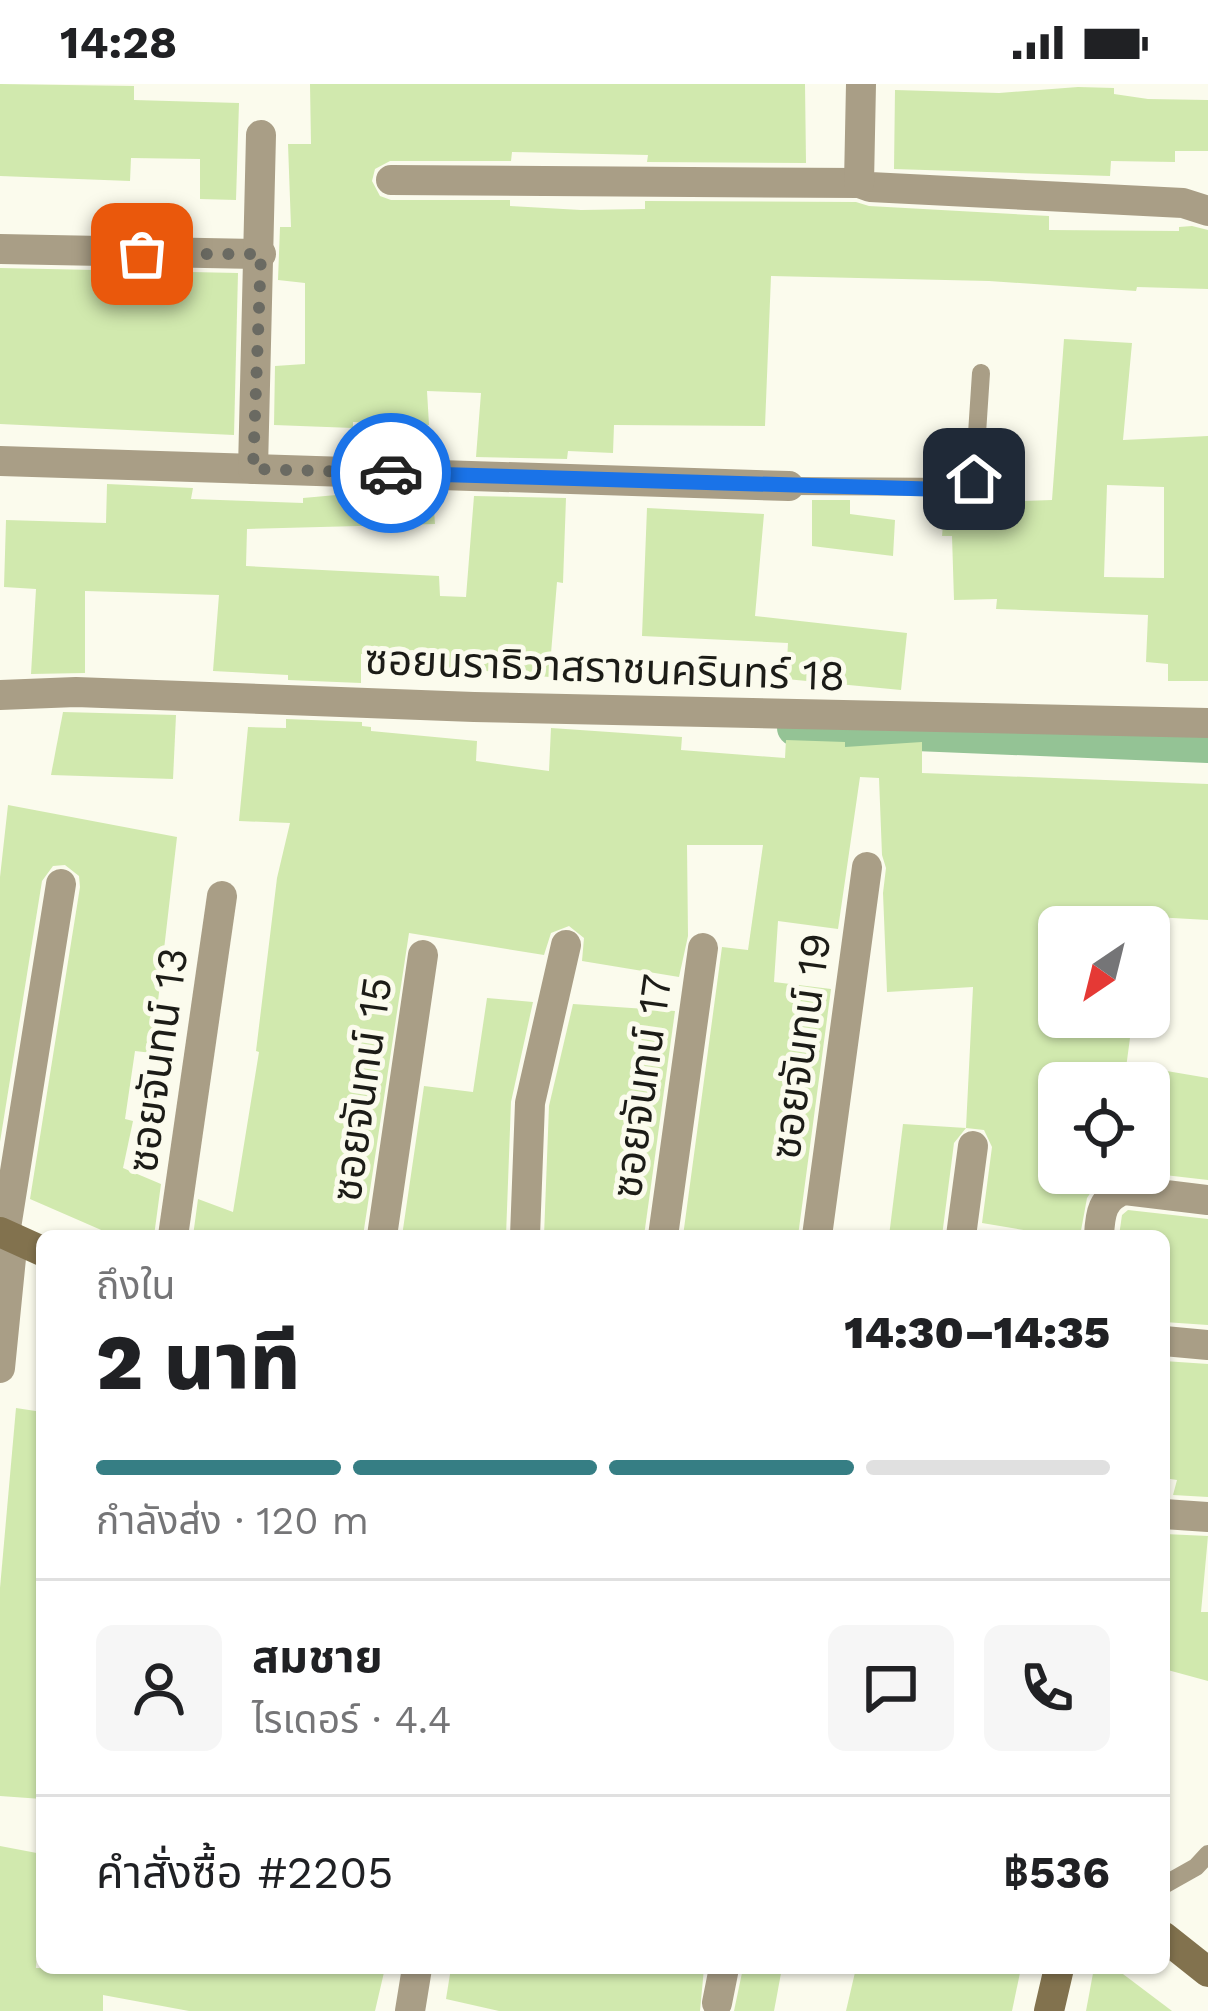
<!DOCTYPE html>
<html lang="th">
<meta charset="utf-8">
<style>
body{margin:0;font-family:"Work Sans","Noto Sans Thai",sans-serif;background:#f6f6f6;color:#202124;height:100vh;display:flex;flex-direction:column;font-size:45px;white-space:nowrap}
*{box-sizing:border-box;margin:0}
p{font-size:39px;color:#757577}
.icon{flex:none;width:66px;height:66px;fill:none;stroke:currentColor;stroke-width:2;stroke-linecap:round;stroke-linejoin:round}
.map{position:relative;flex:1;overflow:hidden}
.panel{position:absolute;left:36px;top:1146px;width:1134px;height:744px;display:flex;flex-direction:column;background:#fff;border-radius:18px;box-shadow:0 3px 9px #0004}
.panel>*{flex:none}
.needle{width:78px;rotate:215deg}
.buttons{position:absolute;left:1038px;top:822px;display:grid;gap:24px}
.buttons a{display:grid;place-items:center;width:132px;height:132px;border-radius:18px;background:#fff;box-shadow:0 3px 9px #0004;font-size:60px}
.pin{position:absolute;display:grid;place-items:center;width:102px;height:102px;color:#fff;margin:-51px;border-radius:24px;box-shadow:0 6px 18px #0006}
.courier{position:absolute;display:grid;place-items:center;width:120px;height:120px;margin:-60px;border:9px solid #1a73e8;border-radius:50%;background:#fff;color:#222;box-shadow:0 3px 15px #0007}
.headline em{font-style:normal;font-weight:800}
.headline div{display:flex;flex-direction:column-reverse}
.headline{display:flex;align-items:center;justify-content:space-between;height:204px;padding:0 60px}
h1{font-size:78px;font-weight:800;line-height:90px}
.bar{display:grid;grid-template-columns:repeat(4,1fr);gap:18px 12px;align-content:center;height:144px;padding:0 60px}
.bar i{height:15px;border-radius:9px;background:#e0e0e0}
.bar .active{background:#367e84}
.bar p{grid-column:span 4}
.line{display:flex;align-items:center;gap:30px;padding:0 60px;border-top:3px solid #e0e0e0}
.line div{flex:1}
.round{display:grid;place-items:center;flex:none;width:126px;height:126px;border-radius:18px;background:#f6f6f6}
.status{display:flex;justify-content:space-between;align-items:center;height:84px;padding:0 60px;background:#fff;direction:ltr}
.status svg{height:33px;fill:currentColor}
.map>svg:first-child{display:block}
</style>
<div class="status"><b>14:28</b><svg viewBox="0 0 49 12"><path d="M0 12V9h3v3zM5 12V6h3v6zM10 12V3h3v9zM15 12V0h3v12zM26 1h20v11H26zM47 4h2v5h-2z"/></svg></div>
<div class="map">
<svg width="1208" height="1927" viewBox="0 0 1208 1927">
<rect width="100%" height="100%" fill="#fbfbed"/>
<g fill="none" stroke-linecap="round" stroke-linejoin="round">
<!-- canal -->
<polyline stroke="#94c395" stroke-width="36" points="795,644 1208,661"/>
</g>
<!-- building -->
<g fill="#d1e9ae" fill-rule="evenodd">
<polygon points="0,0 134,2 134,16 239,19 236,116 200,115 200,75 131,74 130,97 0,92"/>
<polygon points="310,0 805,0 806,79 647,78 648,71 512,68 511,77 390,77 375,85 372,97 380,112 391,116 510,116 510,122 581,126 645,125 645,117 856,118 869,122 1049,132 1049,146 1179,147 1179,143 1192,142 1208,146 1208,205 1137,203 1136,207 989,197 771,192 765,342 614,341 613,369 568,367 567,375 476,373 481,309 427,307 429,341 353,338 353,344 274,341 275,282 305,280 305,199 278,196 280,143 291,143 288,60 311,60"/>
<polygon points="1078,3 1114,4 1114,10 1148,15 1208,16 1208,67 1175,67 1175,78 1111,77 1110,92 894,85 895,6 999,9"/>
<polygon points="0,184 238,189 234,351 0,340"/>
<path d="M1064 255 1132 259 1123 356 1208 352V597H1168V580L1146 578 1148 531 996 525 997 515 954 516 952 452H942L945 420 1052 416ZM1107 401 1164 403V494L1104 493Z"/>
<polygon points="107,400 193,404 191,415 303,419 303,414 370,408 433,410 435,440 247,445 246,482 439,492 440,512 466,513 474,412 566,414 563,499 557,498 549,593 412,580 413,566 361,570 361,599 288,596 288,591 213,587 219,511 85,507 85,589 31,590 36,505 4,503 6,436 106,439"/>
<polygon points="812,416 850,416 850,430 895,436 893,472 812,462"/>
<polygon points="647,424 764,430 755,532 907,549 901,606 786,595 788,559 642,552"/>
<polygon points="63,628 176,631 173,695 51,691"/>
<polygon points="286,635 362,638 362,642 371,643 371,647 477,657 476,677 549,687 551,644 682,653 681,666 785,674 786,656 845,658 845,663 922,658 922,689 1208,700 1208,836 1065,828 1065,843 1059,843 1060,949 1130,954 1124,999 1059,999 1059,1089 1115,1089 1097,1099 1087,1114 1080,1152 1035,1152 1035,1148 982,1139 992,1063 984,1046 966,1044 973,903 887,908 883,809 886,784 882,771 879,694 860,693 838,845 778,837 774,898 831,905 798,1152 683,1152 722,863 748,866 763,761 687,761 688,852 679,893 582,877 584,854 569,842 551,849 544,871 409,849 363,1152 193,1152 198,1115 233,1128 259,968 256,967 277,794 290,739 239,737 248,643 286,644"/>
<polygon points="8,721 177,753 152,969 135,967 125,1035 133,1037 123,1084 161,1100 154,1152 115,1152 30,1115 80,803 79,792 65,781 53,782 42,797 0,1058 0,793"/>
<polygon points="487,914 533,918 511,1018 506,1152 402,1152 424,1002 473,1008"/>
<polygon points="573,920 675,927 644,1152 544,1152 549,1022"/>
<polygon points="1149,984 1208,994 1208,1096 1147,1089"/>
<polygon points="903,1040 966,1044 954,1059 942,1152 889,1152"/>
<polygon points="1128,1126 1208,1135 1208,1241 1164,1238 1164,1152 1119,1152 1122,1131"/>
<polygon points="1164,1277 1208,1280 1208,1413 1173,1411 1177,1396 1164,1394"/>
<polygon points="16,1324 42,1328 42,1715 0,1712 0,1504"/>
<polygon points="1165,1450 1208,1452 1201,1528 1208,1528 1208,1597 1164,1585"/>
<polygon points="0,1762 42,1770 36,1884 385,1884 375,1927 189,1927 103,1911 103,1927 0,1927"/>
<polygon points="451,1884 704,1884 700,1927 499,1927 446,1915"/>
<polygon points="743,1884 782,1884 774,1927 734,1927"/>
<polygon points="856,1884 1021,1884 1012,1927 846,1927"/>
<polygon points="1094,1884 1115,1884 1172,1927 1086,1927"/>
</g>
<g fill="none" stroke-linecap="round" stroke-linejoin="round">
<!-- lane -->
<g stroke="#a99e86" stroke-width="18">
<polyline points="789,402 967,403 974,395 981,289"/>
<polyline points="1164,1801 1196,1783 1208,1770"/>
</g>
<!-- street -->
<g stroke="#a99e86" stroke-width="30">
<polyline points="391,96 859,99 870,103 1183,119 1208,127"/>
<polyline points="859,99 861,0"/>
<polyline points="0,165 261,170"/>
<polyline points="0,377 789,402"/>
<polyline points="253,385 261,51"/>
<polyline points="0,611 76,608 474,623 1208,639"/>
<polyline points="5,1150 61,800"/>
<polyline points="173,1152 222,812"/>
<polyline points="382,1152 423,871"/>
<polyline points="525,1152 530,1019 566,861"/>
<polyline points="663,1152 703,864"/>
<polyline points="817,1152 867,783"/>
<polyline points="961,1152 973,1062"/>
<path d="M1099 1152C1100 1130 1102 1113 1125 1106L1208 1116"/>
<polyline points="1164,1257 1208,1261"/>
<polyline points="0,1284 13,1154"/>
<polyline points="1164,1430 1208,1433"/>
<polyline points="717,1919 724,1884"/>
<polyline points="410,1927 417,1884"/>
</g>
<!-- secondary -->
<g stroke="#82724e" stroke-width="30">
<polyline points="0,1148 42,1167"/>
<polyline points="1164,1853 1208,1888"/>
<polyline points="1049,1927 1059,1884"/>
</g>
</g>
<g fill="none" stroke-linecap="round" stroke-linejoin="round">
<!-- done -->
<polyline stroke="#6a6a62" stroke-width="12" stroke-dasharray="0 21.6" points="142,170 261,170 253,385 391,389"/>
<!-- route -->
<polyline stroke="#1a73e8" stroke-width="15" points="391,389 960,406 974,395"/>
</g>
<g text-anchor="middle" stroke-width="10" stroke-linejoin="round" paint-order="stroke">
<!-- street labels -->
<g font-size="42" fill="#1c1c17" stroke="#fbfbed">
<text transform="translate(605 583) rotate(2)" y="15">ซอยนราธิวาสราชนครินทร์ 18</text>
<text transform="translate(800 962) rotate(-82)" y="15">ซอยจันทน์ 19</text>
<text transform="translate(157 976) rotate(-82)" y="15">ซอยจันทน์ 13</text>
<text transform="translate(641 1002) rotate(-82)" y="15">ซอยจันทน์ 17</text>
<text transform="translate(361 1005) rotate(-82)" y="15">ซอยจันทน์ 15</text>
</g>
</g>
</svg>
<div class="buttons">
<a><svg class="needle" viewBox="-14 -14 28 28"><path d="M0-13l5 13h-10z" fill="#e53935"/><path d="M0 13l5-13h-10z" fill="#757577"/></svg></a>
<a><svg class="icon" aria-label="locate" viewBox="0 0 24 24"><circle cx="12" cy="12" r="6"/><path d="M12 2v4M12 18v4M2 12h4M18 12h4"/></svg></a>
</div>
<div class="pin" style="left:142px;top:170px;background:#ea580c"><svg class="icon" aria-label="bag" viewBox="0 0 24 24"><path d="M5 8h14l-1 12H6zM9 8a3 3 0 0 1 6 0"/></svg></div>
<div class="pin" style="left:974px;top:395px;background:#1f2937"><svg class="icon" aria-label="home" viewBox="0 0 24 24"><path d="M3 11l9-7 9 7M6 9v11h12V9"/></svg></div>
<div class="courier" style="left:391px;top:389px"><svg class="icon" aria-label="car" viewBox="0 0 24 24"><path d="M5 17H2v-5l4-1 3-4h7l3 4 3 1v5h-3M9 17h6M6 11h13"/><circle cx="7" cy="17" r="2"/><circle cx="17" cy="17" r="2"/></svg></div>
<section class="panel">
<div class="headline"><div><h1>2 นาที</h1><p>ถึงใน</p></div><em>14:30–14:35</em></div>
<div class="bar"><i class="active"></i><i class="active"></i><i class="active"></i><i></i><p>กำลังส่ง · 120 m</p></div>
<div class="line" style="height:216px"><a class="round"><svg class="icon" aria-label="person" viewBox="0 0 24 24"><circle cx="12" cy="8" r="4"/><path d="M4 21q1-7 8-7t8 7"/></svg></a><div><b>สมชาย</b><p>ไรเดอร์ · 4.4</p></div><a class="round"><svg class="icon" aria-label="chat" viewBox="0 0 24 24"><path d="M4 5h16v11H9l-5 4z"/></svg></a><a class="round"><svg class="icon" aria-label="phone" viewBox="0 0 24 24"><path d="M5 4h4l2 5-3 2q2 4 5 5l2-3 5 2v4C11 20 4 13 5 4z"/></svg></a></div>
<div class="line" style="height:156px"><div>คำสั่งซื้อ #2205</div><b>฿536</b></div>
</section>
</div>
